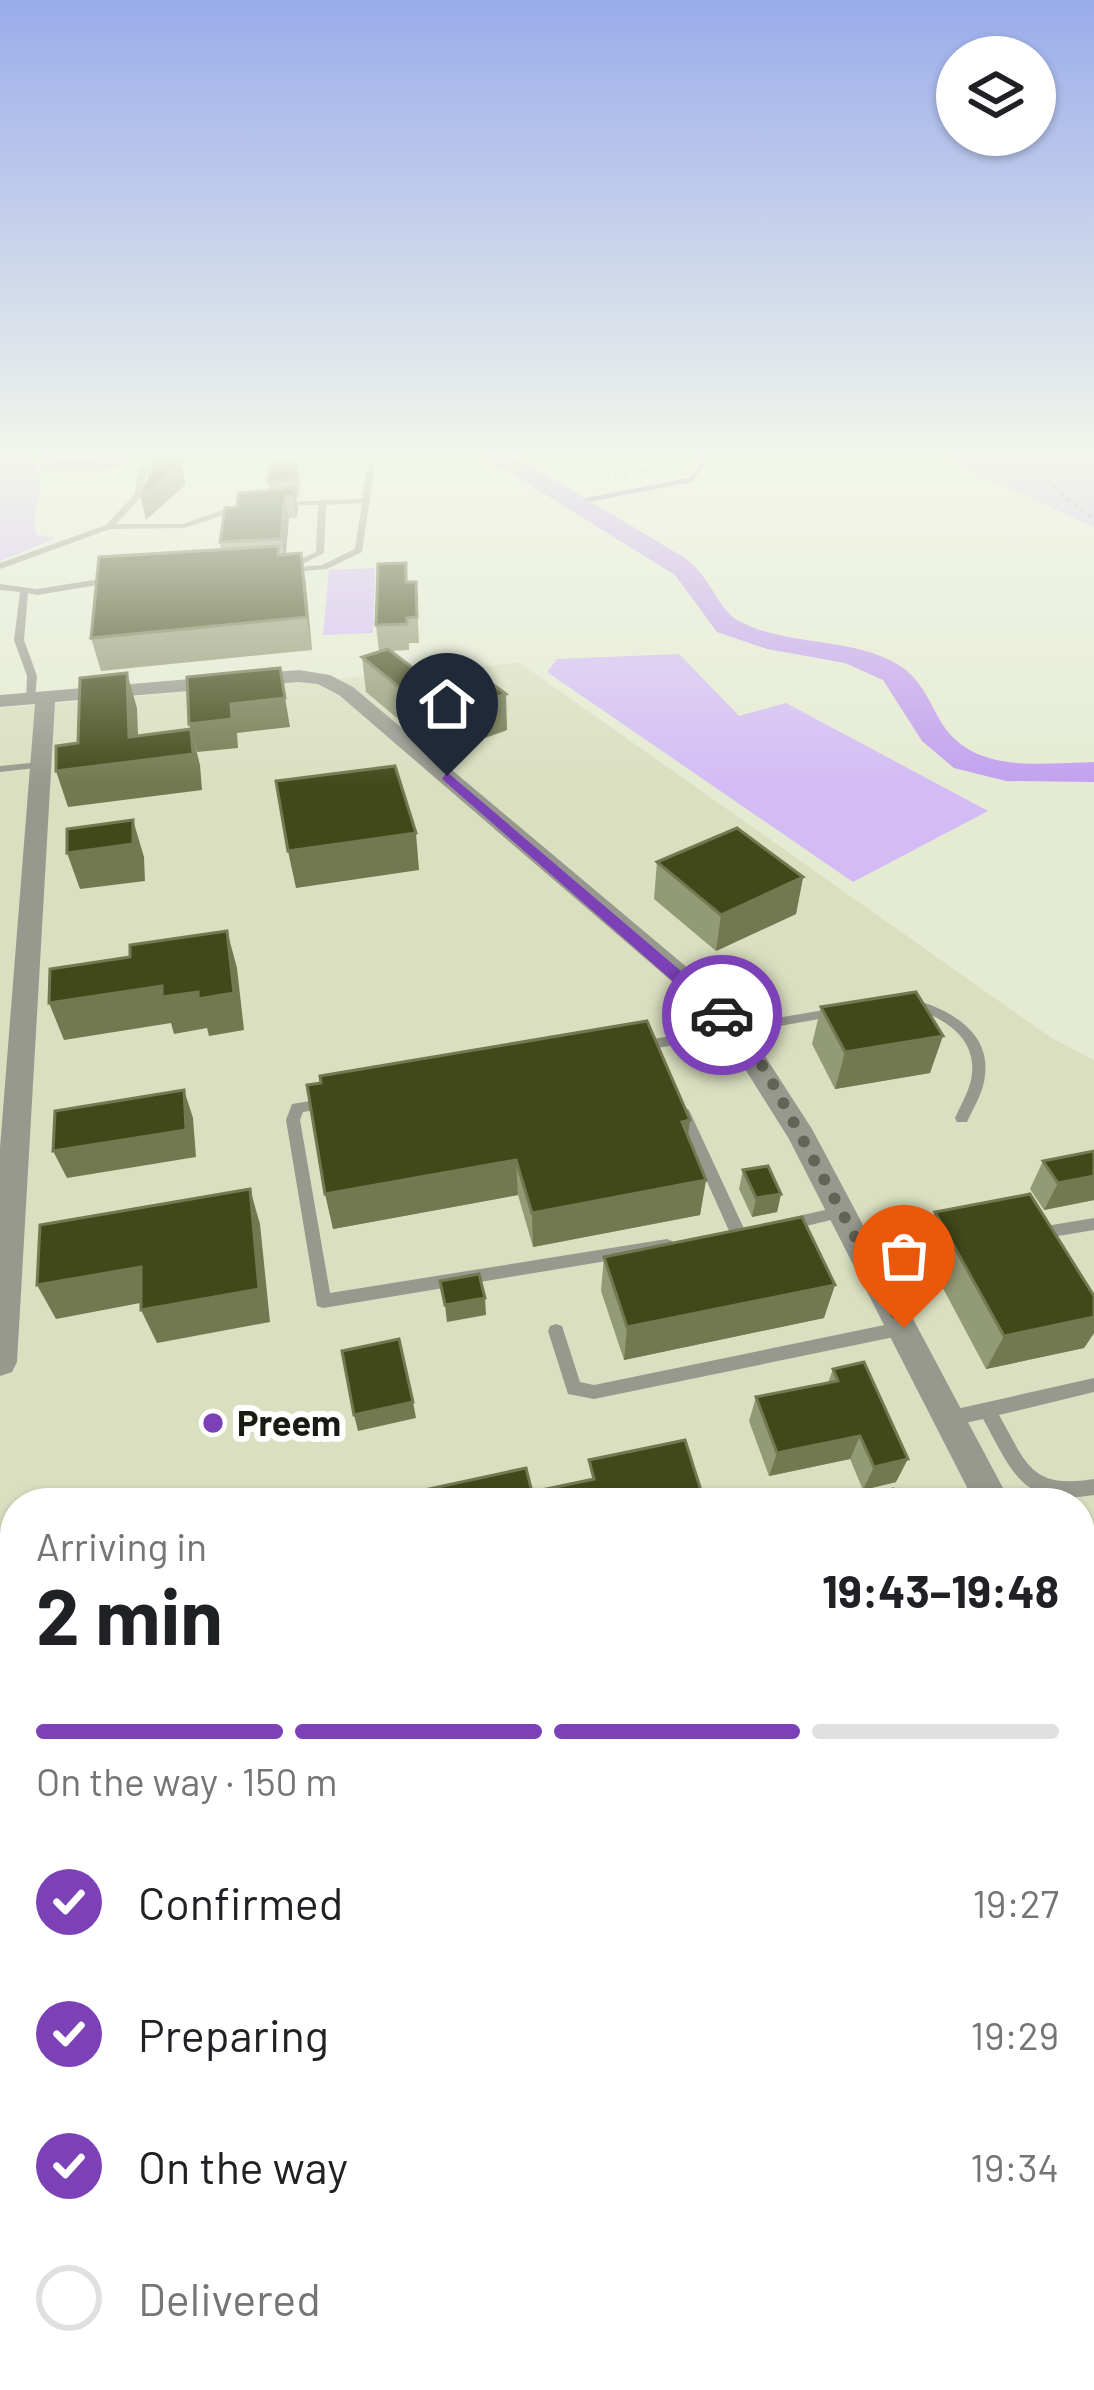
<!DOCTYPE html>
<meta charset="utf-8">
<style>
body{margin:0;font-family:Barlow,sans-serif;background:#f6f6f6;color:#202124;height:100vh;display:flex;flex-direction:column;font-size:45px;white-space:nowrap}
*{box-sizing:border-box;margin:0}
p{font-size:39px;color:#757577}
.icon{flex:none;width:66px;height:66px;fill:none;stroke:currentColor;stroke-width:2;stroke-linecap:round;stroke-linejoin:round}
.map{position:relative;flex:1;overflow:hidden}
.drawer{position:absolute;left:0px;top:1488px;width:1095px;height:903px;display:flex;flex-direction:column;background:#fff;border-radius:48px 48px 0 0;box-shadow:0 3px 9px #0004}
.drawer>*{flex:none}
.buttons{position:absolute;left:936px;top:36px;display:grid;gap:24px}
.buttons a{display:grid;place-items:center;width:120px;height:120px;border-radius:50%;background:#fff;box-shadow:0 3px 9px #0004;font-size:60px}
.pin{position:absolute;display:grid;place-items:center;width:102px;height:102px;color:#fff;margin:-123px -51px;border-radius:50% 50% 50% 0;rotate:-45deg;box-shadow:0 0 12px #0007}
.pin .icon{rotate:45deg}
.courier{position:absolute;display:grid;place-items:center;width:120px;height:120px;margin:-60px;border:9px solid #7c41b7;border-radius:50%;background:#fff;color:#222;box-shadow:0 3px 15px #0007}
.headline em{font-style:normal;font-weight:700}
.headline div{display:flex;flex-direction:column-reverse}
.headline{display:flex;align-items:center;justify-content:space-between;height:204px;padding:0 36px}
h1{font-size:78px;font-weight:700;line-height:90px}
.bar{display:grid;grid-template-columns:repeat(4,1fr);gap:18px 12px;align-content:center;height:144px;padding:0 36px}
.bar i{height:15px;border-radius:9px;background:#e0e0e0}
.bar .selected{background:#7c41b7}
.bar p{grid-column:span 4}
ol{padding:0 36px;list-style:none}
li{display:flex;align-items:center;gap:36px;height:132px}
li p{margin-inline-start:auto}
li .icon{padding:12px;border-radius:50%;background:#7c41b7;color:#fff;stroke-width:4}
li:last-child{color:#757577}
li i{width:66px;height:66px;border:6px solid #e0e0e0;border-radius:50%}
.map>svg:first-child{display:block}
</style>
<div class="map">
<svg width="1094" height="2390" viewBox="0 0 1094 2390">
<rect width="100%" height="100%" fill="#e5ebd2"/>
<!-- built -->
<path fill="#d9dfbf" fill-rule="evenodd" d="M520 663 1050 1037 1094 1060V2390H0V708ZM15 1503H1080V2376H15Z"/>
<!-- green -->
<g fill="#d3bcf5">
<path d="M0 452H23C57 484 28 499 36 535L56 538 0 561Z"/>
<polygon points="936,452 1094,452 1094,527 949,461"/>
<polygon points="375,568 373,633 323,635 329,570"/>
<polygon points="679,654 739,716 786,703 988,811 853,882 547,672 557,659"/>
</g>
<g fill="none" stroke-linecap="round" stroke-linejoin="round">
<!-- stream -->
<polyline stroke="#9078ad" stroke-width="4.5" points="577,502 690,480 703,464 696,452"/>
<!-- river -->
<g fill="#c2a0ef" fill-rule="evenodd">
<path d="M35 452H57L60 459C88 462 113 451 140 452 115 475 75 477 43 469Z"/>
<path d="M469 452H500L526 463 685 558C710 576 719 610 737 620 786 647 848 636 897 664 920 677 929 701 941 722 973 775 1042 763 1094 762V782L1006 781 954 768 922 741 883 680 845 663 767 649 717 632 675 575 527 483Z"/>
</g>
<!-- path-far2 -->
<g stroke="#a2a793" stroke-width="3" stroke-dasharray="4.5 4.5" stroke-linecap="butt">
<path d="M556 452C589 472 626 485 661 462L660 452"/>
<polyline points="1011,452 1094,520"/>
</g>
<!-- path-far1 -->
<polyline stroke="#a2a793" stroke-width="6" stroke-dasharray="10 10" stroke-linecap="butt" points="1080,1618 1094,1614"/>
<!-- path -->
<polyline stroke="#a2a793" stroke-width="8" stroke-dasharray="15 15" stroke-linecap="butt" points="0,1891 15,1887"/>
<!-- service -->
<g fill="#97998f" fill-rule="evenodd">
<polygon points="188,452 196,452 188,465 146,472 142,496 116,524 183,524 237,505 243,505 243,509 184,528 110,529 0,569 0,563 106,525 134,495 139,468 182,461"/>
<polygon points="281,452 377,452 362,552 327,569 283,573 282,571 286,568 322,565 355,549 362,503 326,505 324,553 299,566 295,563 296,561 316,552 318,505 282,506 279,506 279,502 362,499 369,455 285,454"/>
<polygon points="113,577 117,580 116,582 37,595 28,593 24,640 37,676 35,699 26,701 27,676 14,640 20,592 0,590 0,584 37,589"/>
<polygon points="40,762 45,765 44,767 0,772 0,766"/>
<path d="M908 998C945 1007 991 1030 985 1075 984 1091 974 1107 967 1122H957L955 1118C961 1104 971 1089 972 1073 976 1033 936 1014 903 1005L901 1002Z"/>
<polygon points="836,1008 843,1012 841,1015 641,1051 634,1046 641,1041"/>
<polygon points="328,1098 333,1099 335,1103 333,1107 303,1112 300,1120 330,1293 667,1239 672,1241 675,1245 672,1249 667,1251 323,1308 317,1306 286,1120 292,1104"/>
<polygon points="682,1105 689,1110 746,1233 743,1237 733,1237 730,1233 675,1110"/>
<polygon points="843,1206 848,1208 851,1212 848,1216 785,1231 780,1229 777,1225 780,1221 785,1219"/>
<polygon points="1094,1218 1094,1230 1046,1238 1041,1236 1038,1232 1041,1228 1046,1226"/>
<polygon points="946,1222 951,1224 954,1228 951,1232 946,1234 860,1251 855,1249 852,1245 855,1241 860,1239"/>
<polygon points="904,1321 910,1323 912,1328 910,1333 904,1335 594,1399 568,1394 548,1331 550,1326 556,1324 562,1326 580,1382 594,1385"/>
<path d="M1094 1378V1392L999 1415C1027 1464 1030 1489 1094 1479V1495C1022 1507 1013 1473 983 1419L952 1426 946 1423 943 1418 946 1413 952 1410Z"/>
<polygon points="15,1986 15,2010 0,2011 0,1987"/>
<polygon points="1080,2165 1089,2168 1094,2181 1094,2224 1085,2220 1080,2208"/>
<polygon points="1094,2296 1094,2322 1080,2327 1080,2301"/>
<polygon points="37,2376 86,2376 83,2386 72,2390 22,2390 26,2380"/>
<polygon points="895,2376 921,2376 922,2390 894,2390"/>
</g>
<!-- minor -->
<g fill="#97998f" fill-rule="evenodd">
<polygon points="299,670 330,675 353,687 708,985 754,1039 812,1129 1011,1503 975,1503 789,1139 735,1053 690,997 339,695 318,684 299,682 55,702 17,1362 12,1372 0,1376 0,1148 35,704 0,707 0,695"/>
<polygon points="1094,1550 1094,1586 1080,1589 1080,1553"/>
<polygon points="15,1814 15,1856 0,1860 0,1816"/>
</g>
</g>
<!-- wall -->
<g fill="#939a76">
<polygon points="297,463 300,479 299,497 296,497 298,510 296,518 289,518 286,554 301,553 312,650 101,671 91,638 221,549 220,542 237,507 269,490 268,481"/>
<polygon points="408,582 416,582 419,643 409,643 409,650 391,651 431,682 507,730 440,754 366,692 362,657 379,651 376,625"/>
<polygon points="657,862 803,877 796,914 716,951 654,899"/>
<polygon points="821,1007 930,1073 835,1089 812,1044"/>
<polygon points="307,1085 688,1137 706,1180 700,1215 533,1247 518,1195 333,1229"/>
<polygon points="1094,1151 1094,1200 1044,1210 1030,1189 1043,1161"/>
<polygon points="743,1170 781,1194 777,1212 752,1217 739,1189"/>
<polygon points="935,1212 1094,1296 1094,1333 1084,1348 986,1369 921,1247"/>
<polygon points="604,1257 824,1318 624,1360 601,1291"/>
<polygon points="833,1369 896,1482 863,1490 850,1459 769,1476 749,1421 756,1397 828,1383"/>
<polygon points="1094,1796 1094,2001 1080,1968 1080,1805"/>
</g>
<!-- shaded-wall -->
<g fill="#727950">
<polygon points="181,463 186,484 146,520 141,498"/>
<polygon points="295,488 298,510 296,518 293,495"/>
<polygon points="285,496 289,518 285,562 281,539"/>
<polygon points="301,553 306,585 312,650 307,617"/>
<polygon points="280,668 290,727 237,733 238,748 197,752 189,724 231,704"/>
<polygon points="127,673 137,708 139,760 191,729 200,765 202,790 68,807 56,771 129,737"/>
<polygon points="506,694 507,730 440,754 438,719"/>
<polygon points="133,820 144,857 145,881 80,889 67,853"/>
<polygon points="416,833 419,870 296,888 288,851"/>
<polygon points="803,877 796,914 716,951 721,915"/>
<polygon points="227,931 237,968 244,1030 209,1036 207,1028 174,1034 171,1023 64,1040 49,1003"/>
<polygon points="943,1036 930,1073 835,1089 845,1052"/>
<polygon points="184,1090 193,1118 196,1157 67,1178 53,1151"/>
<polygon points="690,1120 685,1156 682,1122"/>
<polygon points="516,1160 518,1195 333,1229 325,1194"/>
<polygon points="1094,1176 1094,1200 1044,1210 1058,1183"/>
<polygon points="706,1180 700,1215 533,1247 532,1213"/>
<polygon points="250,1189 260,1224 270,1322 157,1343 141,1310"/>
<polygon points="781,1194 777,1212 752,1217 756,1198"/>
<polygon points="141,1267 156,1300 56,1319 37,1285"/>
<polygon points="835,1285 824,1318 624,1360 627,1327"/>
<polygon points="485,1298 486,1315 447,1322 445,1305"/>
<polygon points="1094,1317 1094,1333 1084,1348 986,1369 1004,1336"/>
<polygon points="413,1402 416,1418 358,1431 354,1415"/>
<polygon points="860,1436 850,1459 769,1476 777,1453"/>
<polygon points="908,1459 896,1482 863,1490 874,1467"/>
</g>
<!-- building -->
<g fill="#414819" stroke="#727950" stroke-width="3">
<polygon points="167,452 177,452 181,463 141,498 155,462 148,462 146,455"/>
<polygon points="297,463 296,480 268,481 270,464"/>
<polygon points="295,488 293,495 285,496 281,539 220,542 225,508 237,507 239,493"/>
<polygon points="279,546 278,555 301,553 307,617 91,638 99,557"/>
<polygon points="406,563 406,582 416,582 417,617 407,618 407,624 376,625 378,564"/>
<polygon points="388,649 431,682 472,669 506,694 438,719 362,657"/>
<polygon points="280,668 285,698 231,704 232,719 189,724 187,677"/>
<polygon points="127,673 129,737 191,729 193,754 56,771 56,746 78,743 80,678"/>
<polygon points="395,766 416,833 288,851 276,781"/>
<polygon points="133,820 133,844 67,853 67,829"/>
<polygon points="737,828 803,877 721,915 657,862"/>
<polygon points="227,931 234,993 198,999 198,992 162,997 162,986 49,1003 50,969 130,957 130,945"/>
<polygon points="916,992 943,1036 845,1052 821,1007"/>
<polygon points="647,1021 690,1120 682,1122 706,1180 532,1213 516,1160 325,1194 307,1085 321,1083 320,1076"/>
<polygon points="184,1090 186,1130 53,1151 55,1111"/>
<polygon points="1094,1151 1094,1176 1058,1183 1043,1161"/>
<polygon points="768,1166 781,1194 756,1198 743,1170"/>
<polygon points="250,1189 259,1289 141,1310 141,1267 37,1285 40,1225"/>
<polygon points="1030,1194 1094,1296 1094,1317 1004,1336 935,1212"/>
<polygon points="802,1217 835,1285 627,1327 604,1257"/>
<polygon points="479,1274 485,1298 445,1305 440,1281"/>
<polygon points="399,1339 413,1402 354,1415 342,1351"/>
<polygon points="864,1362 908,1459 874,1467 860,1436 777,1453 756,1397 838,1381 833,1369"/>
<polygon points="685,1440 705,1503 364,1503 526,1468 532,1492 594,1479 589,1460"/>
<polygon points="893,1489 899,1503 837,1503"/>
<polygon points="170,1495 170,1503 127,1503"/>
<polygon points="1094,1801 1094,1939 1080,1907 1080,1805"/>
<polygon points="15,2083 15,2257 0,2261 0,2087"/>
<polygon points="1080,2165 1088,2186 1080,2189"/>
<polygon points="640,2376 860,2376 864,2390 643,2390"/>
</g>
<!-- sky -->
<linearGradient id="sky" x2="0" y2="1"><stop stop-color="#99aceb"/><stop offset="0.58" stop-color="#f3f6eb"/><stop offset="1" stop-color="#f3f6eb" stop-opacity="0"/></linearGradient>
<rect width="1094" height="786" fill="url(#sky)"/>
<!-- route -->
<polygon fill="#7c41b7" points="447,772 728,1011 728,1019 716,1019 442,779"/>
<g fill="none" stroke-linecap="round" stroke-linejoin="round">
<!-- done -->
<polyline stroke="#616456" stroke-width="12" stroke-dasharray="0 21.6" points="722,1015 765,1069 904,1328"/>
</g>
<!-- markers -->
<circle fill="#7c41b7" stroke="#fff" stroke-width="4.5" cx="213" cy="1423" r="12"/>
<g text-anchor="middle" stroke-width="12" stroke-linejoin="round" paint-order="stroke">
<!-- poi labels -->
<g font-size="36" font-weight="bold" fill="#1a1c13" stroke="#fff" text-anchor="start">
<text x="237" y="1436">Preem</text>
</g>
</g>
</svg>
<div class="buttons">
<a><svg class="icon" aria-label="layers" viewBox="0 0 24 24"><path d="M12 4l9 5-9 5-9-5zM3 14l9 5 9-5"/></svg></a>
</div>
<div class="pin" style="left:904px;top:1328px;background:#ea580c"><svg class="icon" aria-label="bag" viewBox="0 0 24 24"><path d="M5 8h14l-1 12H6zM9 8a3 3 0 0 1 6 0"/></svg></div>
<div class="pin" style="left:447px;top:776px;background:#1f2937"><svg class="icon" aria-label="home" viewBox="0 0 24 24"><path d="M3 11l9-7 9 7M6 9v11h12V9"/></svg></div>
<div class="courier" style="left:722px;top:1015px"><svg class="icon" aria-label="car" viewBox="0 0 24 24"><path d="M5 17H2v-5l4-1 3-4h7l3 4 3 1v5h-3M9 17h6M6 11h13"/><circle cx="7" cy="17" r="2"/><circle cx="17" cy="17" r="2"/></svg></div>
<section class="drawer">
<div class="headline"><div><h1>2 min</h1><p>Arriving in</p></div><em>19:43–19:48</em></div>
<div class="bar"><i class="selected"></i><i class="selected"></i><i class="selected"></i><i></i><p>On the way · 150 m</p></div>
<ol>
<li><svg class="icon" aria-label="check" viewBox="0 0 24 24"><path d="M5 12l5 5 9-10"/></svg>Confirmed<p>19:27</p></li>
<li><svg class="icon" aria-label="check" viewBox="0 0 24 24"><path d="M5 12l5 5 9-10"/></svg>Preparing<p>19:29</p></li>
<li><svg class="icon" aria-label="check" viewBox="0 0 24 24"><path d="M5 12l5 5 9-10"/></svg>On the way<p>19:34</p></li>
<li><i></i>Delivered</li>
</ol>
</section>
</div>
